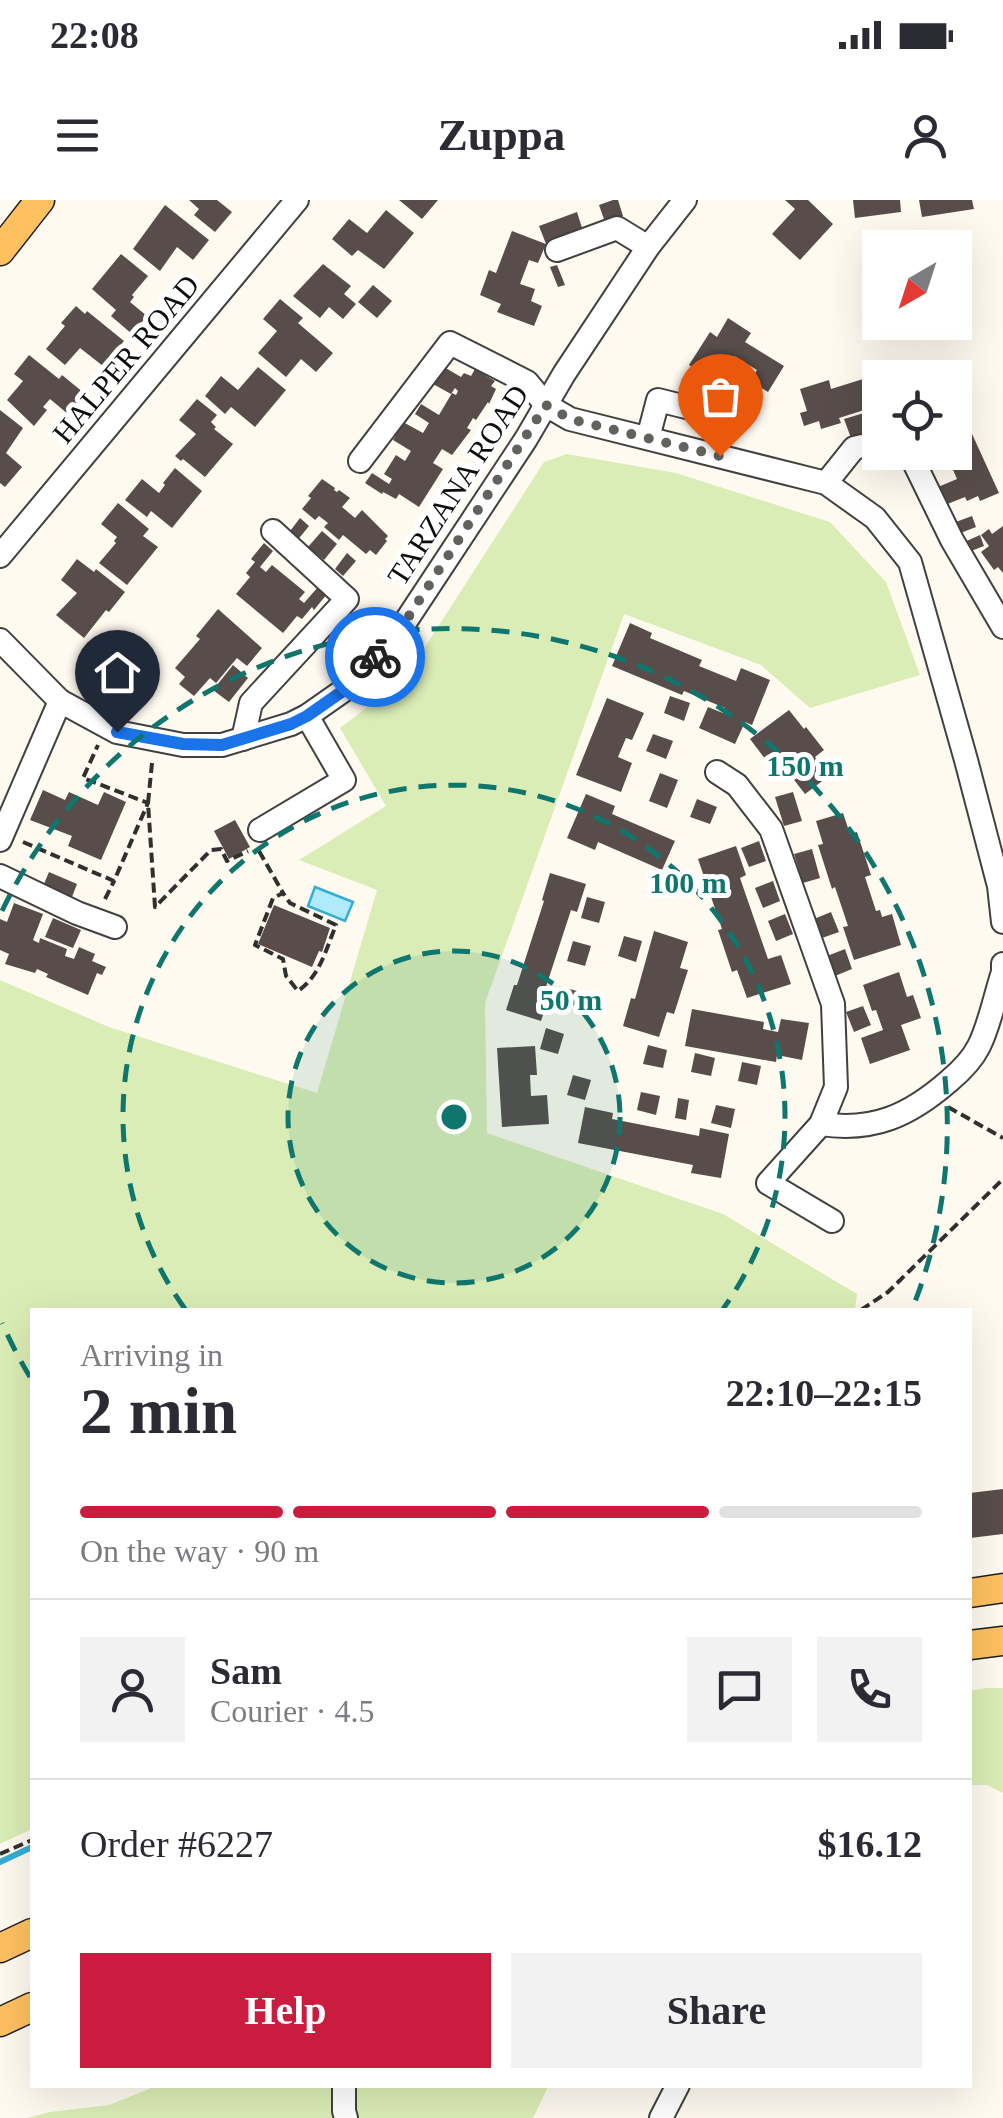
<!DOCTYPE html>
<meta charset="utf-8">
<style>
body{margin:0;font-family:"Times New Roman",serif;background:#f2f2f3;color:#2b2b33;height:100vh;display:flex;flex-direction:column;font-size:38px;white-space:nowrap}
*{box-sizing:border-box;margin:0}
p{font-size:32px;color:#7c7c81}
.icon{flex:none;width:55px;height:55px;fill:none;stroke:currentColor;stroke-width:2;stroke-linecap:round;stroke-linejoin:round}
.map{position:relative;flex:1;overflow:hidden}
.panel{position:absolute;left:30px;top:1108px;width:942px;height:780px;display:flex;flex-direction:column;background:#fff;border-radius:0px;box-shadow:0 10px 40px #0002}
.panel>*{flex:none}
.needle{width:65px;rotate:219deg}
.tools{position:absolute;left:862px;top:30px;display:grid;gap:20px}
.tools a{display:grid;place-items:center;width:110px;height:110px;border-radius:0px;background:#fff;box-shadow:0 10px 40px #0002;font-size:50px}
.pin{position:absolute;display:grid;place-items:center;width:85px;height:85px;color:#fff;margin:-102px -42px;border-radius:50% 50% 50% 0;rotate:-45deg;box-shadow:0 0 10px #0007}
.pin .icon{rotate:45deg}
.courier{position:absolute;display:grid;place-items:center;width:100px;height:100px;margin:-50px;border:8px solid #1a73e8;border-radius:50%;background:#fff;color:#222;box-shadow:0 2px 12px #0007}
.summary em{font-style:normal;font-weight:800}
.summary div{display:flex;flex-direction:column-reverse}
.summary{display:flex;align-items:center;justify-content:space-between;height:170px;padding:0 50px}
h1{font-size:65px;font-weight:800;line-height:75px}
.bar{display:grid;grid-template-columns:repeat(4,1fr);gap:15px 10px;align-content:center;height:120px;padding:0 50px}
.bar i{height:12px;border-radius:8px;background:#e1e1e2}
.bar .on{background:#c91c3e}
.bar p{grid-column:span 4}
.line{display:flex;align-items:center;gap:25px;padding:0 50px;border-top:2px solid #e1e1e2}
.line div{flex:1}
.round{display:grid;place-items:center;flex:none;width:105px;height:105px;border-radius:0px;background:#f2f2f3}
.primary-button{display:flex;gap:20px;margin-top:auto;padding:20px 50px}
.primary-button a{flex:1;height:115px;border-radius:0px;background:#c91c3e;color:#fff;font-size:40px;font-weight:800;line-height:115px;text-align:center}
.primary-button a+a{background:#f2f2f3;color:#2b2b33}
.status{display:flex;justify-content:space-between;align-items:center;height:70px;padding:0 50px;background:#fff;direction:ltr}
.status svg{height:28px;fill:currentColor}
header{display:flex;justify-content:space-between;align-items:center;height:130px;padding:0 50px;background:#fff;font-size:45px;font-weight:800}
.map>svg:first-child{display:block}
</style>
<div class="status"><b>22:08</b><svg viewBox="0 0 49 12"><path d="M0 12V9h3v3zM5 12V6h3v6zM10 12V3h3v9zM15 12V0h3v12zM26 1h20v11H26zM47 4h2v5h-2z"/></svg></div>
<header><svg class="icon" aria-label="menu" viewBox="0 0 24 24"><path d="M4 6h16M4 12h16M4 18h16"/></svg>Zuppa<svg class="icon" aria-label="person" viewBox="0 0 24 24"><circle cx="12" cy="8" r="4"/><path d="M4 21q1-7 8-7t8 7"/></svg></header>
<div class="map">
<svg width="1003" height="1918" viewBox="0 0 1003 1918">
<rect width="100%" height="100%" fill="#fffaf0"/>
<!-- green -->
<g fill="#dbedb6">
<polygon points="567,254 676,273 830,322 886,382 920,475 810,508 761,465 624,414 485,803 487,933 723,1014 857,1094 855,1110 32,1110 32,1629 0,1644 0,780 109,827 317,893 377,690 299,660 386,606 340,528 405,478 544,262"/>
<polygon points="986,1488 1003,1488 1003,1593 987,1585 970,1585 970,1491"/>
<polygon points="159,1885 549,1885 533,1918 27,1918 50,1912 109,1905"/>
</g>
<!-- water -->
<polygon fill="#b0eafb" stroke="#32aed7" stroke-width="2.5" points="315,687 353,702 345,721 308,706"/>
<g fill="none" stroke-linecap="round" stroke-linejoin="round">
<!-- stream -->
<polyline stroke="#32aed7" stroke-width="6" points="0,1662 32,1647"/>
</g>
<!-- building -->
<g fill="#584d4a">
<polygon points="189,0 217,0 232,12 215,32 194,15 199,9"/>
<polygon points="399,0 438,0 422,19"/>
<polygon points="613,0 618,0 623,16 605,22 599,5"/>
<polygon points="785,0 808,0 833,24 800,60 772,34 795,9"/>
<polygon points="853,0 900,0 901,12 855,18"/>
<polygon points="919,0 972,0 974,9 922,17"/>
<polygon points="165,5 209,40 193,60 177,47 160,71 133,49"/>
<polygon points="386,10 414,33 384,69 358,50 352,56 332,39 349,19 367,33"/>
<polygon points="577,12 583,31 546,44 539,26"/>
<polygon points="512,31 546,44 538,63 529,60 520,84 535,89 531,101 542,106 534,126 497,112 501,104 480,95 489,70 496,73"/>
<polygon points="121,54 148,76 132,95 134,97 130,102 147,116 132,134 111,116 116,110 92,89"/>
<polygon points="323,64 351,86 344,94 356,104 343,119 329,107 320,118 293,96"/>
<polygon points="557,65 565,85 558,87 550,67"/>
<polygon points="373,85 392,101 377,118 358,102"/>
<polygon points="280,99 303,118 298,123 333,153 316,172 301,159 286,177 258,153 277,131 263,119"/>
<polygon points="76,106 85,114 87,111 124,141 103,166 80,148 65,165 46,149 65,126 61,123"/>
<polygon points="728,118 751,133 745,142 784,166 768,192 750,181 757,170 734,156 725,172 714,165 707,176 689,165 710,132 717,137"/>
<polygon points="29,155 59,179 62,175 84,193 68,214 50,199 43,207 47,210 34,226 7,200 23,181 14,174"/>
<polygon points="258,167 286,190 255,227 231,207 225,214 205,196 221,176 238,190"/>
<polygon points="444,167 461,177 464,173 471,176 475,169 495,181 491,186 496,189 489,204 488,202 476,220 473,218 467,228 471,230 452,255 442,249 433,263 443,269 419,307 399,294 396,299 383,292 382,294 365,283 372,273 389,284 392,279 384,274 396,255 405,261 411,251 393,240 403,222 423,233 429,223 415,214 421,204 439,215 452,193 456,195 458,191 455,188 451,194 433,184"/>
<polygon points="889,171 891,178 880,178 880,205 839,218 841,223 821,229 819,221 804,226 800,213 807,211 800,189 829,180 831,189"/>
<polygon points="687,176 718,183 714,201 684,194"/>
<polygon points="955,179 969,209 962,212 999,293 980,301 978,296 967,301 965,297 945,305 938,287 957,279 947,256 927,265 922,252 955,252"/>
<polygon points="720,185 727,187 723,208 715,206"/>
<polygon points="197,199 217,215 211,222 216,227 214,229 233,244 205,277 183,259 181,261 175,256 196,234 179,220"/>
<polygon points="0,210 23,228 6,253 22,267 5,287 0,283"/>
<polygon points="864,213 871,231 851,238 844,219"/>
<polygon points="175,268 202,291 172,328 151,311 147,317 125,300 142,279 159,293 165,285 163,283"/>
<polygon points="322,279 335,288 334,290 337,292 339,290 350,298 342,307 355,318 362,310 388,336 385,339 387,341 376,355 370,350 366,354 343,335 339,340 324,327 328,323 319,316 315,320 302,309 311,298 308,296"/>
<polygon points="118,303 149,329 143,336 158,347 127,385 99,363 116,343 114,341 117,337 101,324"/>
<polygon points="972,316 976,327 958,334 953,323"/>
<polygon points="300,318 309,326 296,342 287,335"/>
<polygon points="1003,326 1003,373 998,367 994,370 981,352 989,346 981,335 989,329 992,334"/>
<polygon points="322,331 337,344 324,360 308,347"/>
<polygon points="980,335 984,346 966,353 962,343"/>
<polygon points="264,343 273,351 260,367 266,372 272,365 305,392 299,399 304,403 318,387 327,394 314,410 312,407 302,419 297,416 283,433 236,394 250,377 246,373 255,362 251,359"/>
<polygon points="347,353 356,361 343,376 335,369"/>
<polygon points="77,359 94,372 96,369 125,392 109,412 106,410 84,438 56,415 77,393 61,380"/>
<polygon points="218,409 262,448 247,466 237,458 216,483 210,478 194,496 179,484 185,477 175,468 200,439 196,436"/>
<polygon points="630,423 652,433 650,438 702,460 699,466 736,481 741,468 770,480 752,525 745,522 735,544 699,528 708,507 723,513 725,508 684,491 682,495 612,466"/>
<polygon points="233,465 248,478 229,502 213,490"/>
<polygon points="670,496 690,503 684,521 664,513"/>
<polygon points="607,498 644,513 632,540 626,538 618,557 632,563 621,592 576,575"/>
<polygon points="789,510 804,529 806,527 824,550 815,557 829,576 805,594 777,558 769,564 750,539"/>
<polygon points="653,534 673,541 666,559 646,551"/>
<polygon points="660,573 678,580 667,608 649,601"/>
<polygon points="43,590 65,600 69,592 98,605 104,592 126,602 101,660 68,646 72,636 30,620"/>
<polygon points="793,592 802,621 784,626 775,597"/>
<polygon points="586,594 615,606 612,614 675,641 662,670 598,642 595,650 567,638"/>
<polygon points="697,599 717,607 710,624 690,617"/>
<polygon points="843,613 850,634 857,632 871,675 865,677 876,711 880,710 882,717 892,714 901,745 854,760 843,727 848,726 835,687 832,689 818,645 823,644 816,621"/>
<polygon points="235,620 250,647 229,659 214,631"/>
<polygon points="759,641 766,661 749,667 741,648"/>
<polygon points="736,646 746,675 740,678 768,759 781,755 791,784 747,798 737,770 732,772 718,730 722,729 698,659"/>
<polygon points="812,649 820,678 803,683 794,654"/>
<polygon points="49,672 77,684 70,702 41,691"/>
<polygon points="550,673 586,684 577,712 571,710 543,796 549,797 541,821 506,810 514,785 517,785 544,701 542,700"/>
<polygon points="773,681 780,701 763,708 755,688"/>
<polygon points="587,697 605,702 599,723 581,718"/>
<polygon points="14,703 43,714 33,740 39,743 40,738 67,749 65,756 74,759 79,747 95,754 92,761 106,767 102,775 97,773 88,795 46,777 48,774 37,769 35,773 5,764 9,754 0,750 0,719 7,722"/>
<polygon points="274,705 330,728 322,752 319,751 312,767 258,744"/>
<polygon points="831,712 839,732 822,738 814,719"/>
<polygon points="785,714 793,734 776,741 768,721"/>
<polygon points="53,718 81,730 73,748 45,737"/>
<polygon points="654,731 688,742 680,768 688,770 674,814 667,812 659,837 623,826 631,798 635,799"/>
<polygon points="624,736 642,741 636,762 618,756"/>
<polygon points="573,741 591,746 585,766 567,761"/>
<polygon points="845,749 852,769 835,776 827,756"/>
<polygon points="899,772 907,797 913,795 921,818 901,825 910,850 870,864 861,838 883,830 876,810 872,811 863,785"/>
<polygon points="559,786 577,791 571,811 553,806"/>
<polygon points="863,806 871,825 854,832 846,812"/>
<polygon points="692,809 764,822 763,829 778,832 781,819 809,823 802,860 777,855 776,862 685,846"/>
<polygon points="546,828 564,834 558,854 540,849"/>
<polygon points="648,845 667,850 663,868 643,864"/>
<polygon points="535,846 537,875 530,875 531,896 547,895 549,924 502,927 497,848"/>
<polygon points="695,853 715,858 711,876 691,872"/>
<polygon points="742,862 761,866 757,885 738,881"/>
<polygon points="573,875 591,880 585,900 567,895"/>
<polygon points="641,892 660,896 656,915 637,910"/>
<polygon points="678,898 689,900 686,920 675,918"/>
<polygon points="716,905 735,909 731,928 711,923"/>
<polygon points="585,907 613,913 612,919 699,936 700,928 729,934 721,978 691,973 693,965 578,943"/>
<polygon points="1003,1289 1003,1334 970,1338 970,1293"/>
</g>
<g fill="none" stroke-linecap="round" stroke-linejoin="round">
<defs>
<g id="minor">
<polyline points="557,50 617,28 648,47"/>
<polyline points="648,238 658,200 698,210"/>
<polyline points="909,252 952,340 1003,427"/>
<polyline points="360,261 450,143 527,182 546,205 570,219 826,283 875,318 910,362 966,560 999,686 1003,722"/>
<polyline points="826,283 854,248 880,242"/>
<polyline points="0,356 297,0"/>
<polyline points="0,440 60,501 117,532 183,545 222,545 291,524 307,516 347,488 396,436 526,239 564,174 648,47 685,0"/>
<polyline points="243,539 251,503 347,399 273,331"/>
<polyline points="717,572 737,585 771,629 833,804 836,887 821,924 768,983 832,1021"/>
<polyline points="260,630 344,580 307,516"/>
<polyline points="0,640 60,501"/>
<polyline points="0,676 77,713 115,727"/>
<path d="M821 924C874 932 910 915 949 881 961 871 972 860 979 846 990 824 995 796 1003 772V764"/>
<polyline points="344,1885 344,1911 346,1918"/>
<polyline points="661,1918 678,1885"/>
</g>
<g id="major">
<polyline points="0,51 40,0"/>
<polyline points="970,1393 1003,1388"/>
<polyline points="970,1445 1003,1441"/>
<polyline points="0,1748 32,1733"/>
<polyline points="0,1822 32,1807"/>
</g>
</defs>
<!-- minor casing -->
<use href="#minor" stroke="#414141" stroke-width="26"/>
<!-- major casing -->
<use href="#major" stroke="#1f1f1f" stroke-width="31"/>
<!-- path -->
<g stroke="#303030" stroke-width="4" stroke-dasharray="10 5" stroke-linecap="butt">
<polyline points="152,563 148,603 155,707 211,650 221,649 227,661 248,651"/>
<polyline points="23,642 114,681 148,603 83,578 98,545"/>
<path d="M259 651 283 693 273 698 255 745 283 759 286 776 298 791C320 776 326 749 336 725L290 703 283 693"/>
<polyline points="105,699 114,681"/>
<polyline points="948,907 1003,938"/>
<polyline points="861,1110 888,1092 1003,979"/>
<polyline points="0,1654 32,1640"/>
</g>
<!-- minor -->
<use href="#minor" stroke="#fff" stroke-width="22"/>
<!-- major -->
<use href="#major" stroke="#ffc060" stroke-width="28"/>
</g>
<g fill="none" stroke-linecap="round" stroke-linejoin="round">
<!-- done -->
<polyline stroke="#62615d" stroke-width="10" stroke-dasharray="0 18" points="375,457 396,436 546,205 570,219 720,256"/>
<!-- route -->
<polyline stroke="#1a73e8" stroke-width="12" points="117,532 183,544 222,545 291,524 307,516 347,488 375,457"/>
</g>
<!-- distance rings -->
<circle cx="454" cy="917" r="166" fill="#0f766e" fill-opacity=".12"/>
<g fill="none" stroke="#0f766e" stroke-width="5" stroke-dasharray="18 12">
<circle cx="454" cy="917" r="166"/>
<path d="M185 1109A331 331 0 1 1 723 1109"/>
<path d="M30 1177A497 497 0 0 1 2 1123M2 711A497 497 0 0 1 913 1107"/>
</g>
<g text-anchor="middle" stroke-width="10" stroke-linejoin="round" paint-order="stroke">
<!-- street labels -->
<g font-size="30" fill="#0e0e0e" stroke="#fff">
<text transform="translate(126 159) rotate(-50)" y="10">HALPER ROAD</text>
<text transform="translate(458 285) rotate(-57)" y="10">TARZANA ROAD</text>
</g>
</g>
<circle cx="454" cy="917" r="15" fill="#0f766e" stroke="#fff" stroke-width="5"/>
<g font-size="30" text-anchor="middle" font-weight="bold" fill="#0f766e" stroke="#fff" stroke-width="10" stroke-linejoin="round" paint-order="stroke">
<text x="805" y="576">150 m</text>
<text x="688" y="693">100 m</text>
<text x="571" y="810">50 m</text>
</g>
</svg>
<div class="tools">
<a><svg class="needle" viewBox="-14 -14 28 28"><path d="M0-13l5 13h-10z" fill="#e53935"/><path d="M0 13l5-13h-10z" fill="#7c7c81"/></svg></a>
<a><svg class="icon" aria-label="locate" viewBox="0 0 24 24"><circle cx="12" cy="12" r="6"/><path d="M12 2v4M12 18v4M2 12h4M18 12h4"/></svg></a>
</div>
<div class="pin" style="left:720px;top:256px;background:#ea580c"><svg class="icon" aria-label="bag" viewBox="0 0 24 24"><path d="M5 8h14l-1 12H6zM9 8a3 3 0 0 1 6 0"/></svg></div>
<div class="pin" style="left:117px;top:532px;background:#1f2937"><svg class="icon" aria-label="home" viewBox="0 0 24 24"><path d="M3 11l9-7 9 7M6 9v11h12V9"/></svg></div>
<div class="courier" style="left:375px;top:457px"><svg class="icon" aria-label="bike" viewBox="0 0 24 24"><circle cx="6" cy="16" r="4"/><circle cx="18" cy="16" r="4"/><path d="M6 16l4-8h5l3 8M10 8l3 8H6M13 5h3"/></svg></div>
<section class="panel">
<div class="summary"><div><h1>2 min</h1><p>Arriving in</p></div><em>22:10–22:15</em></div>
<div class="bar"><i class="on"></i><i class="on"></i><i class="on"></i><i></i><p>On the way · 90 m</p></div>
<div class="line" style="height:180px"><a class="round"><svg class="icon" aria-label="person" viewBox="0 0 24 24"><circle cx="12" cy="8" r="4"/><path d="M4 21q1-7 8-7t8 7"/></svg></a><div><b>Sam</b><p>Courier · 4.5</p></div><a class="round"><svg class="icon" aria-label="chat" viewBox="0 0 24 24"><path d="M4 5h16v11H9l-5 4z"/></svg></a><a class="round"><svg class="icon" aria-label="phone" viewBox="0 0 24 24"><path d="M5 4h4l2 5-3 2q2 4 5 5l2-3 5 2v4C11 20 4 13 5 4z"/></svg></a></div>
<div class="line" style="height:130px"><div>Order #6227</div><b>$16.12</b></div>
<div class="primary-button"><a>Help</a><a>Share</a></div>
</section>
</div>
